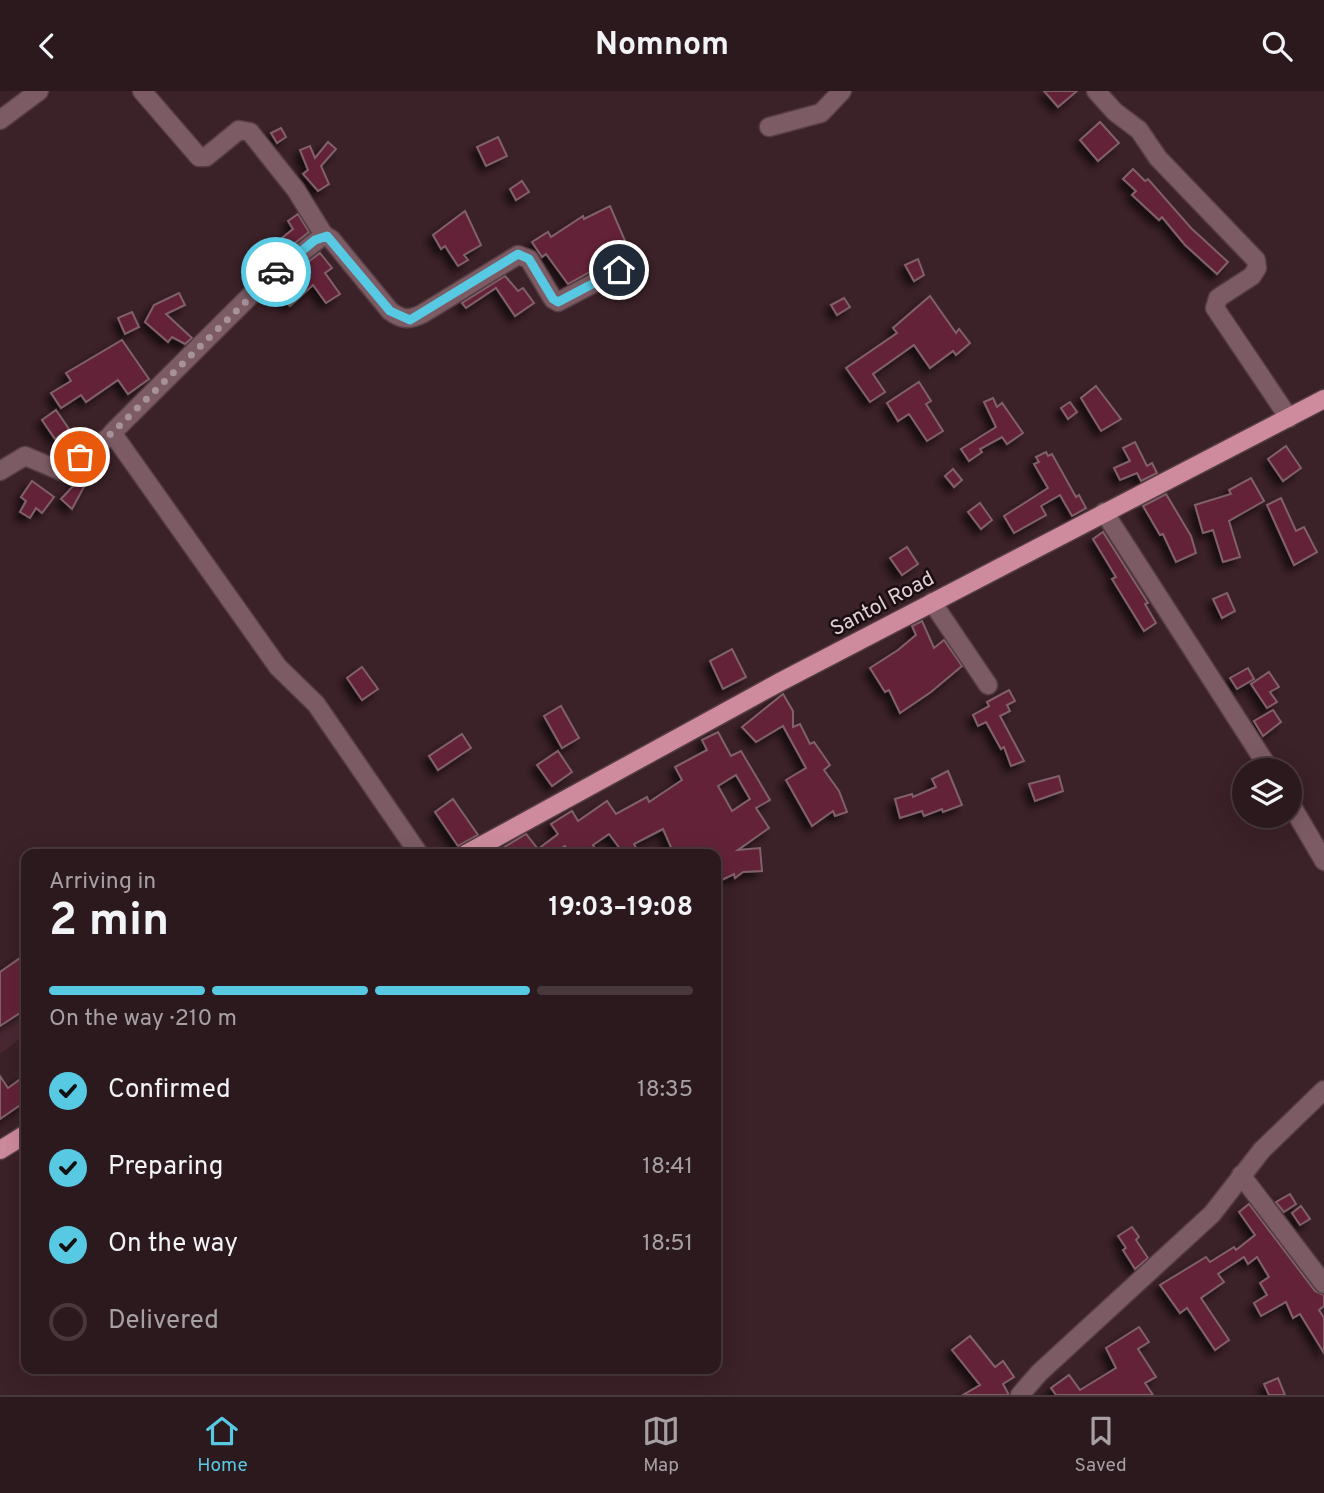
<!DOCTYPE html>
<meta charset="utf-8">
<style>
body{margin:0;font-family:Overpass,sans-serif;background:#342227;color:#f1f3f6;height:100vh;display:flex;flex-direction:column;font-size:26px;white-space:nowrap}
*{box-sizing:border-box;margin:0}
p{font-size:23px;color:#a6a0a4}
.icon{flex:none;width:38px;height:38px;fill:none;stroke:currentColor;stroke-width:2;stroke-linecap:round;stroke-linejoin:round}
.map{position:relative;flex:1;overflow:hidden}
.sheet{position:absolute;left:21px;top:758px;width:700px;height:525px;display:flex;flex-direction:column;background:#2c191e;border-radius:14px;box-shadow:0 7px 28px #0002,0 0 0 2px #48383c}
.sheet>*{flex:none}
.fabs{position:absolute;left:1232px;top:667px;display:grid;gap:14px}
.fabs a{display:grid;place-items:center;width:70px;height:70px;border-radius:50%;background:#2c191e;box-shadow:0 7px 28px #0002,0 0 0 2px #48383c;font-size:35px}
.pin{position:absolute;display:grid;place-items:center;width:60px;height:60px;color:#fff;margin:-30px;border:4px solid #fff;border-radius:50%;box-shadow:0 2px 7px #0007}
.courier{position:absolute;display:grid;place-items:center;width:70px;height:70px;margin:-35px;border:5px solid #57c9e2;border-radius:50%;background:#fff;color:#222;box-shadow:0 2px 9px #0007}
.headline em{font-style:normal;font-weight:700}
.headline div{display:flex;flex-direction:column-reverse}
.headline{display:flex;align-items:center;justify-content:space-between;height:119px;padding:0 28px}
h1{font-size:46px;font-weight:700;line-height:52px}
.bar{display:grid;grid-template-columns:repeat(4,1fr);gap:10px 7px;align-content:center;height:84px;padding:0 28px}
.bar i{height:9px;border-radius:5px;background:#48383c}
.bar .current{background:#57c9e2}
.bar p{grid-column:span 4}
ol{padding:0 28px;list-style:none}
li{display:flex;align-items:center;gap:21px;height:77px}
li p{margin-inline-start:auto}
li .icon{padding:7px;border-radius:50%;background:#57c9e2;color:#111;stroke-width:4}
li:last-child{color:#a6a0a4}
li i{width:38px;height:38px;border:4px solid #48383c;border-radius:50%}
header{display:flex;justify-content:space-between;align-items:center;height:91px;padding:0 28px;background:#2c191e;font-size:32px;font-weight:700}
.menu{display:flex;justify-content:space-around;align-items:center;height:98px;border-top:2px solid #48383c;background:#2c191e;font-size:19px;color:#a6a0a4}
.menu a{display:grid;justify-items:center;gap:4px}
.menu .current{color:#57c9e2}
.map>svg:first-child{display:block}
</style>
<header><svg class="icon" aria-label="back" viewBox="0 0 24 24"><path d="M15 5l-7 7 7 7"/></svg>Nomnom<svg class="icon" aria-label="search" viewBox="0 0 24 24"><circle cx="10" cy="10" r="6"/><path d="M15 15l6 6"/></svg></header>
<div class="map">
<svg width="1324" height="1304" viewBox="0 0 1324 1304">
<defs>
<filter id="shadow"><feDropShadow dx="-5.5" dy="5.5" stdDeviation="3.5" flood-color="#0009"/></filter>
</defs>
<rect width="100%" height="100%" fill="#3b2128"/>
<!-- built -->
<polygon fill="#492832" points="26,859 26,943 0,963 0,880"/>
<!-- building -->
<g fill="#642139" stroke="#806169" stroke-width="2" fill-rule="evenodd" filter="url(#shadow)">
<polygon points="1044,0 1077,0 1058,16"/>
<polygon points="1100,31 1119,52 1098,70 1080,49"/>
<polygon points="281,37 286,46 277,52 271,42"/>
<polygon points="498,46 507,65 486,75 477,56"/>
<polygon points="328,51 336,58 321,75 329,93 318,100 303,83 308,79 300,59 310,55 315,67"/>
<polygon points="1133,78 1145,90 1148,88 1191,137 1228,171 1217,183 1185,154 1162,126 1159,129 1132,104 1136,100 1123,88"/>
<polygon points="522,90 529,101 516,109 510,98"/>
<polygon points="610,115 629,159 568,193 546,163 542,166 532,151 548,141 551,146 583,125 584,128"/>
<polygon points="465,120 481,154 464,164 468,169 458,175 445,155 441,158 433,144"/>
<polygon points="298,123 309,141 257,182 252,175 284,150 282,147 293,138 288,130"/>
<polygon points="320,162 332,177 325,182 340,203 326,212 313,194 290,215 274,197"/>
<polygon points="918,168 924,184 914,190 905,174"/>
<polygon points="505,185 518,200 523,197 534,212 515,225 496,197 466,217 462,212"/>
<polygon points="179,202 185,214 166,223 192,247 185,253 172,246 168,251 145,231 154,214"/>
<polygon points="930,205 956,242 959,238 970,252 956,264 953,260 930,277 914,254 873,283 885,301 870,311 846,277 897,242 893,237"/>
<polygon points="844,207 850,216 837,224 831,214"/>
<polygon points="132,221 139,236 125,243 118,227"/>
<polygon points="122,249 149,288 128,303 118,289 86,311 81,304 61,317 51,302 71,290 66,282"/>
<polygon points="919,291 931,310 926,313 943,340 927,350 909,323 898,330 887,312"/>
<polygon points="1096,295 1121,328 1101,340 1081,307"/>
<polygon points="993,307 997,316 1002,312 1023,342 1007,353 1002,346 980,358 982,361 969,370 961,358 996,336 984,311"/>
<polygon points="1070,311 1077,321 1068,328 1061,317"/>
<polygon points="56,319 69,338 55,348 42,329"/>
<polygon points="1135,351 1147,375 1152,372 1157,382 1141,390 1137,382 1120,389 1114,377 1130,370 1123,357"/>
<polygon points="1286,355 1301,377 1283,390 1268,368"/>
<polygon points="1046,361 1048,365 1052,363 1076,406 1079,404 1086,417 1072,425 1060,404 1041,415 1046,424 1014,442 1004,425 1048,397 1034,373 1039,371 1036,366"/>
<polygon points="90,377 93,379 72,418 61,408"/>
<polygon points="953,378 962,389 954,396 945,385"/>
<polygon points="1251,387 1264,410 1229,430 1240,466 1223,471 1213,439 1203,442 1195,414 1231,403 1229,399"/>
<polygon points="32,390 54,406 42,422 36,417 30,427 20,421 26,410 21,406"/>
<polygon points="1166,403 1191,445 1196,462 1176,471 1163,443 1160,444 1143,415"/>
<polygon points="1281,407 1296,440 1304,436 1317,461 1294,474 1267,414"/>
<polygon points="980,412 992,429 981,438 968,421"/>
<polygon points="1103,441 1148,512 1145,513 1156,532 1144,540 1112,488 1116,486 1093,448"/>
<polygon points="907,456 918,473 902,484 890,467"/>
<polygon points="1227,502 1235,520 1222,527 1213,508"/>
<polygon points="922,530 934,557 944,549 962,575 931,601 900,622 889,599 885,601 870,577 898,559 916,544 912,535"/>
<polygon points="732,558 746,586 723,598 710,570"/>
<polygon points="362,576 378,598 362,609 347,587"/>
<polygon points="1248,577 1254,588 1237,598 1230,587"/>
<polygon points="1269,581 1279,596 1270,601 1277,611 1267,617 1251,593"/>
<polygon points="1009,599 1015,610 1007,614 1010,620 1000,625 1024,670 1011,675 1004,656 1001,658 986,631 978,635 973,624 989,615 987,611"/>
<polygon points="783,603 793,620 793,636 800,633 810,653 814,651 830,674 824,679 839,700 847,721 835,725 833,720 812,735 786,689 806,677 783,635 756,651 742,636"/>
<polygon points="561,615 579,647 562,657 544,625"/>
<polygon points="1273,619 1281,631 1263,645 1254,630"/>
<path d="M718 641 731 665 741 660 770 709 756 717 769 737 738 759 760 757 762 780 743 781 735 787 734 783 716 792V763H674L663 738 634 753 639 763H624L609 743 593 754 598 763H570L565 755 553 763H493L526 743 538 758 558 743 551 733 572 720 578 730 607 710 616 723 647 706 649 711 682 689 675 676 707 659 702 649ZM736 684 750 708 732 720 718 695Z"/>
<polygon points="462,643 471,657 438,679 429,665"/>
<polygon points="558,660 572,681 552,695 537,674"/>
<polygon points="948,680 962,714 943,721 942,718 924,725 922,720 900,727 895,708 912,703 913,706 936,696 932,688"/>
<polygon points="1059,685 1063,700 1035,710 1029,693"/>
<polygon points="453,708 478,744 458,755 435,721"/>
<polygon points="26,863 26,918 0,935 0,881"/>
<polygon points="26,984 26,1010 0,1028 0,985 8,997"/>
<polygon points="1290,1103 1296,1113 1284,1121 1276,1111"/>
<polygon points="1249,1113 1315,1200 1324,1204 1324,1215 1319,1219 1324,1227 1324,1262 1300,1223 1293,1227 1286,1211 1261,1225 1254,1212 1267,1204 1260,1192 1269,1186 1257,1166 1248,1173 1244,1166 1218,1183 1224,1191 1201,1207 1229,1249 1215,1259 1187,1217 1180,1222 1160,1194 1206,1166 1210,1171 1234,1156 1236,1159 1255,1144 1239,1121"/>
<polygon points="1301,1115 1310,1128 1300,1134 1292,1122"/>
<polygon points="1132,1136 1139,1146 1136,1149 1148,1167 1135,1178 1123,1159 1126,1157 1118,1145"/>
<polygon points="1139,1236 1149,1251 1138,1258 1156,1286 1145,1292 1153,1304 1056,1304 1051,1297 1069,1284 1080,1299 1116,1277 1106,1257"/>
<polygon points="970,1245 995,1276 1003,1270 1014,1286 1003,1293 1009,1304 963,1304 980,1294 952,1259"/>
<polygon points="1278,1287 1285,1304 1269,1304 1264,1293"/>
</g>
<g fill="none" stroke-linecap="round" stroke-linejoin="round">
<defs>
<g id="minor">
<polyline points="142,0 199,66 206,66 239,39 250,41 296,99 324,144"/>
<polyline points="1096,0 1115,21 1139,39 1158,67 1256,169 1257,177 1252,185 1218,207 1215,217 1289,327"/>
<polyline points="0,29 39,0"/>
<polyline points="769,36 821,22 842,0"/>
<path d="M112 342 264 191 324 144 331 148 390 220C402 229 409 229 422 223L518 164 529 168 553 208 558 211 619 179"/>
<polyline points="0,380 25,365 61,380 113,343 278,576 316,613 419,763"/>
<polyline points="1104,421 1270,679"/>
<polyline points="932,511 988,594"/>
<polyline points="1290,712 1324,770"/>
<polyline points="1241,1084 1324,1193"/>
<polyline points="1020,1304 1039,1282 1212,1123 1262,1059 1324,999"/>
</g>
<g id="major">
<polyline points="466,763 780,591 1324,308"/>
<polyline points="0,1059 26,1043"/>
</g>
</defs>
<!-- minor casing -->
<use href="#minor" stroke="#563d43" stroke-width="21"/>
<!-- major casing -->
<use href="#major" stroke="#563d43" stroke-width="21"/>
<!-- minor -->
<use href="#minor" stroke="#7c5b64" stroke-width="18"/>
<!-- major -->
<use href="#major" stroke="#ce8b9e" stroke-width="18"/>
</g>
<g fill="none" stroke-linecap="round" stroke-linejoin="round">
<!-- done -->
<polyline stroke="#a79297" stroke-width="7" stroke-dasharray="0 12.6" points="80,366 112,342 276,181"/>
<!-- route -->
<polyline stroke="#57c9e2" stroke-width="9" points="276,181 315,149 327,145 390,220 410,229 518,163 529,168 553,208 558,211 619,179"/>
</g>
<g text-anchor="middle" stroke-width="5" stroke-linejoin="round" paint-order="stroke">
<!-- street labels -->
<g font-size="21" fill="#e1cfd3" stroke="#1a0e12">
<text transform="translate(882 512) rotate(-28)" y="7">Santol Road</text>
</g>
</g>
</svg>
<div class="fabs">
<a><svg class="icon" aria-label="layers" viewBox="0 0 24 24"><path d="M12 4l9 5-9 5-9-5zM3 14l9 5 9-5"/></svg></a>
</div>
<div class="pin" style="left:80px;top:366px;background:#ea580c"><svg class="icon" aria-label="bag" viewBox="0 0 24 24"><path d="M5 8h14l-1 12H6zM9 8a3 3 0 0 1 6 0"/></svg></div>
<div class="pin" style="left:619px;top:179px;background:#1f2937"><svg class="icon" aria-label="home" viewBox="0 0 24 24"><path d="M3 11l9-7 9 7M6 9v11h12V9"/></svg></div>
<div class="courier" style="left:276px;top:181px"><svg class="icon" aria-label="car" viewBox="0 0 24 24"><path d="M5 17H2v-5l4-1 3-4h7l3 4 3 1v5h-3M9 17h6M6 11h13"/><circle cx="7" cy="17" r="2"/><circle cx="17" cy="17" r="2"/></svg></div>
<section class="sheet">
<div class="headline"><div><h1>2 min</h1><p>Arriving in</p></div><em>19:03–19:08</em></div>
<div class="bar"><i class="current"></i><i class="current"></i><i class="current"></i><i></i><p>On the way · 210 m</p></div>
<ol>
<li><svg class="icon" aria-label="check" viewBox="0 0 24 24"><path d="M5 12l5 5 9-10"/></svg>Confirmed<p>18:35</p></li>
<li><svg class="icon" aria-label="check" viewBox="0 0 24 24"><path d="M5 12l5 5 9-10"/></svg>Preparing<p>18:41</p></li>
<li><svg class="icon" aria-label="check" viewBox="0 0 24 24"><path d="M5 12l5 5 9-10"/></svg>On the way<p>18:51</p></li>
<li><i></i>Delivered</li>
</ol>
</section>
</div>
<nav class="menu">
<a class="current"><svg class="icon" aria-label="home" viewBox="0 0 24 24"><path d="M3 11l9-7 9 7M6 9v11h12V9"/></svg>Home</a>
<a><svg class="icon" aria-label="map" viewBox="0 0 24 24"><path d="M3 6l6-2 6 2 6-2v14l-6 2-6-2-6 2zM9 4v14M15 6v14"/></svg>Map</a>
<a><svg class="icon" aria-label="saved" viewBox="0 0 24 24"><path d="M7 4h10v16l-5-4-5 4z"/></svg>Saved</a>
</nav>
